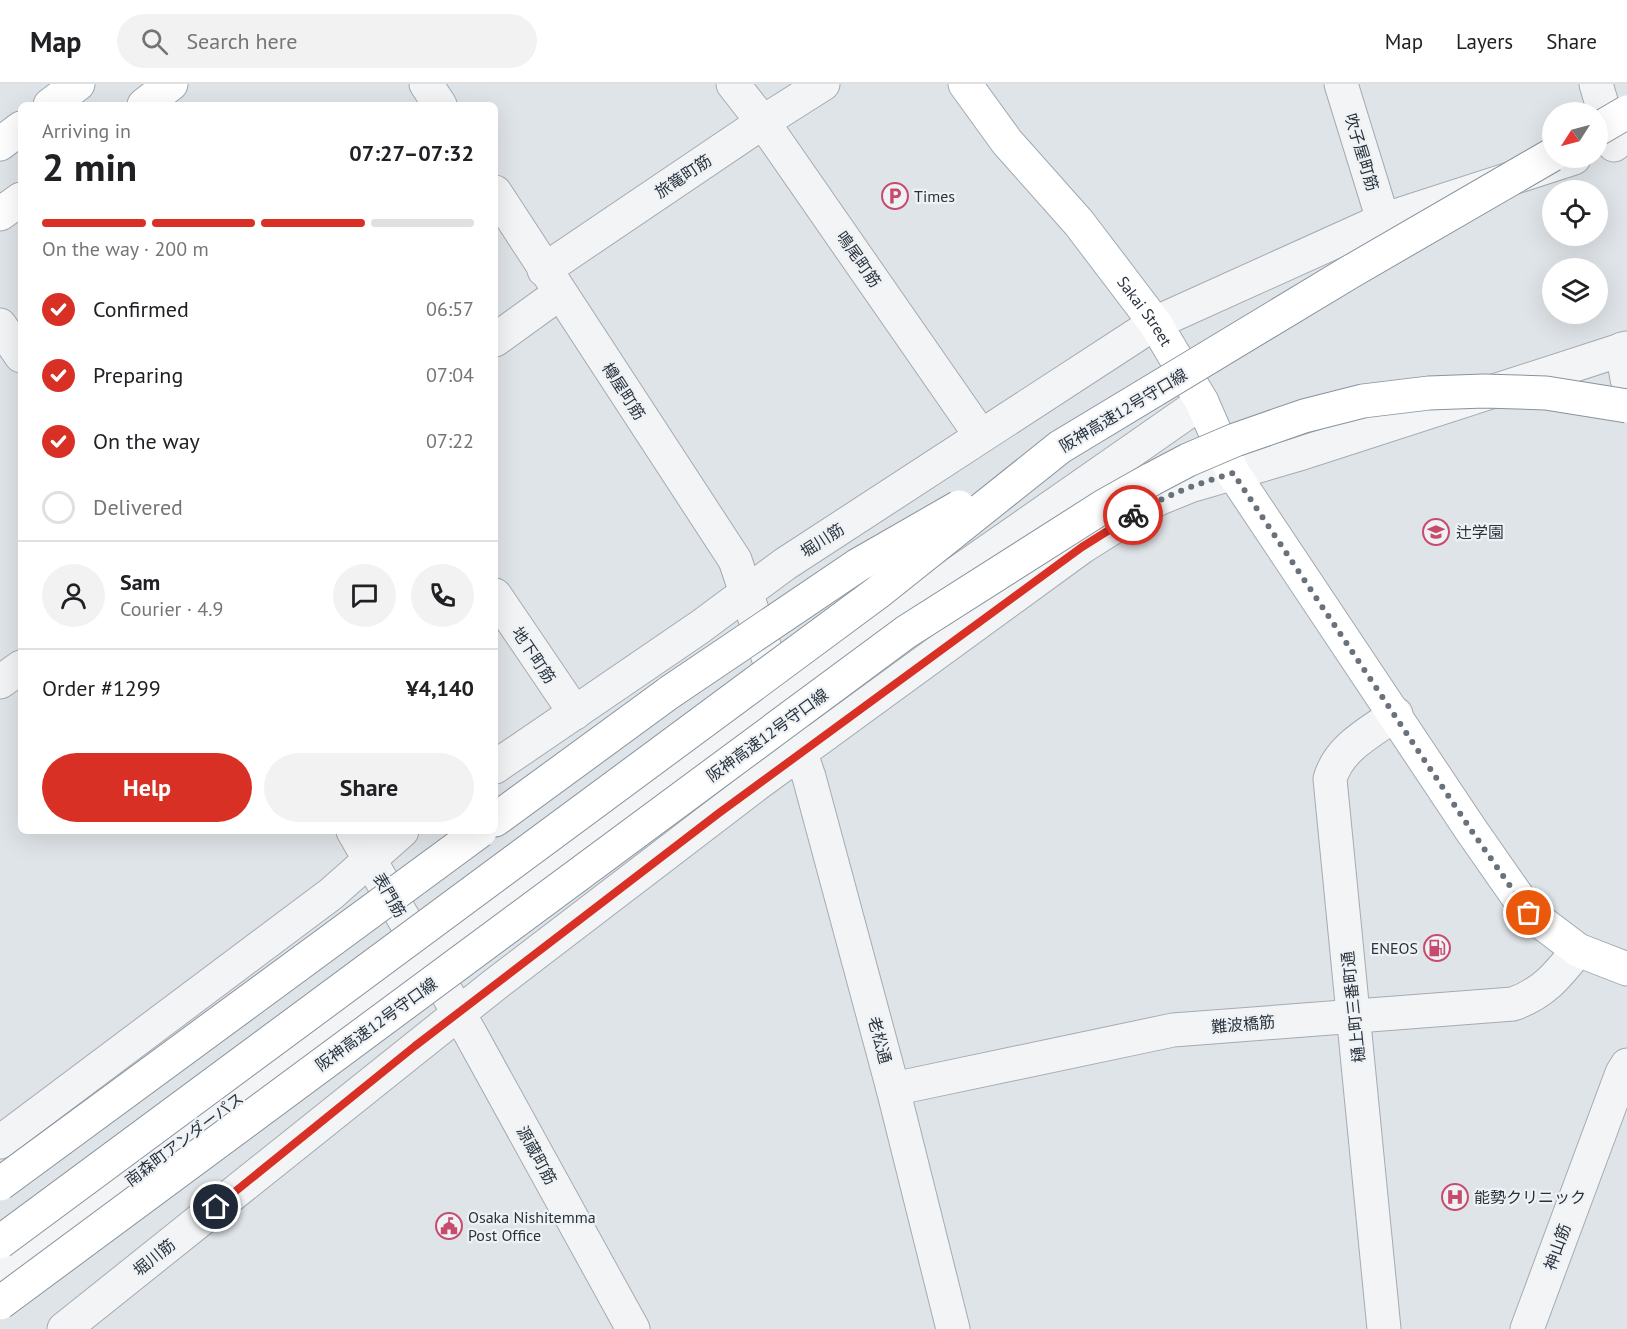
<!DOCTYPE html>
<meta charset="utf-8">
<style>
body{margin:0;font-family:"PT Sans","Noto Sans JP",sans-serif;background:#f2f2f2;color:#202124;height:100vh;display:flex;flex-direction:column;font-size:22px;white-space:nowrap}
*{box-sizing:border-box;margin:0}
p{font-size:20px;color:#757577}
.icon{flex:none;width:33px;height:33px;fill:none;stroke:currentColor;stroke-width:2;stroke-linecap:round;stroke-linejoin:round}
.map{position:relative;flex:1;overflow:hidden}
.drawer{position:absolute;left:18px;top:18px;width:480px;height:732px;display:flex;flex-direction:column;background:#fff;border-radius:9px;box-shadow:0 6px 24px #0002}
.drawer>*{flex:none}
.needle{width:39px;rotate:234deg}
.fabs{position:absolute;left:1542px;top:18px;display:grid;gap:12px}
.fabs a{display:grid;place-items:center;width:66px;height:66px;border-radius:50%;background:#fff;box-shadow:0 6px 24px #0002;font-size:30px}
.pin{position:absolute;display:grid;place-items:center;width:51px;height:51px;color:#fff;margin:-26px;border:3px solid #fff;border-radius:50%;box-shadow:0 2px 6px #0007}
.courier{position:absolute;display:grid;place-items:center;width:60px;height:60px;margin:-30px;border:4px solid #d93025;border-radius:50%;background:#fff;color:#222;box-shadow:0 2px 8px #0007}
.headline em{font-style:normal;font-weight:700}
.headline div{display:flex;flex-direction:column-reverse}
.headline{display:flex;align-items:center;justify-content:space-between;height:102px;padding:0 24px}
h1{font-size:39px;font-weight:700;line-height:45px}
.bar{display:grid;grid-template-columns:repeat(4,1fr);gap:9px 6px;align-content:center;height:72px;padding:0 24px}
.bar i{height:8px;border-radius:4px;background:#e0e0e0}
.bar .on{background:#d93025}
.bar p{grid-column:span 4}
.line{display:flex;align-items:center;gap:15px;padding:0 24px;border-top:2px solid #e0e0e0}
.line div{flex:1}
.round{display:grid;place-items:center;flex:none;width:63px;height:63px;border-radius:32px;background:#f2f2f2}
ol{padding:0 24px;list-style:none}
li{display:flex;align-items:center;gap:18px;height:66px}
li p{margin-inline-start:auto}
li .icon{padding:6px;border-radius:50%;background:#d93025;color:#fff;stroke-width:4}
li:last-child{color:#757577}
li i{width:33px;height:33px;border:3px solid #e0e0e0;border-radius:50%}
.primary-button{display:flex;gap:12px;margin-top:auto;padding:12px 24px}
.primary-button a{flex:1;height:69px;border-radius:36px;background:#d93025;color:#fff;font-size:24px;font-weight:700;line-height:69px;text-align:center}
.primary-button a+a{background:#f2f2f2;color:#202124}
header{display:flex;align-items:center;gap:36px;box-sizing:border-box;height:84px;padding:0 30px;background:#fff;border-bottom:2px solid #e0e0e0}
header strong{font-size:28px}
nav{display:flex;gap:33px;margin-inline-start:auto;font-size:21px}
.search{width:420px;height:54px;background:#f2f2f2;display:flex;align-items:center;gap:15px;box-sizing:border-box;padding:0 21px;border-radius:33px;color:#757577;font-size:22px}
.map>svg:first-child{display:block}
</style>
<header>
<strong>Map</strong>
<div class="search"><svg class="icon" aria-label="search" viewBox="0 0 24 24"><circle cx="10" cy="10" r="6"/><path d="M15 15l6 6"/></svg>Search here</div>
<nav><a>Map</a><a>Layers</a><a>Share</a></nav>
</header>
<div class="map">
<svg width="1627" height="1245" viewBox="0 0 1627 1245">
<rect width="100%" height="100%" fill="#dfe4e8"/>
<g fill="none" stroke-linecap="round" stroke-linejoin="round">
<defs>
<g id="minor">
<polyline points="426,0 440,21"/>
<polyline points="733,0 765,41 981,352"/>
<polyline points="1341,0 1383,136"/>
<polyline points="1596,0 1614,61"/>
<polyline points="495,108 735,476 809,693 893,1005 953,1245"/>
<polyline points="544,186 763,38 823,0"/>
<polyline points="0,241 21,272"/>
<polyline points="495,256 560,209"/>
<polyline points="1622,265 1627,295"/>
<polyline points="495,511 575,629"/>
<polyline points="0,598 21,583"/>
<polyline points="495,683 700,543 785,480 1155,239 1383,136 1574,74"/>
<polyline points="353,747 470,949 633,1245"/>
<path d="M893 1005 1173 946 1513 920C1544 909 1558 891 1578 866"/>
<polyline points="0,1058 331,810 402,747"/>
<polyline points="5,1189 736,643 1202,318"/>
<polyline points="64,1245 493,902 757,700 1082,463 1158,415 1190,402 1296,371 1627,264"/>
<path d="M1384 1245 1330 695C1339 663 1371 648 1396 630"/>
<polyline points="1527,1245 1622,989 1627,981"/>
</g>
<g id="major">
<path id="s1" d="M965 0 1007 58 1079 139 1155 239 1202 318 1233 389 1471 746 1529 829 1578 866 1627 885"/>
<polyline points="50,21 78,0"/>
<polyline points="144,21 171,0"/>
<polyline points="0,60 21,44"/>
<polyline points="0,130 21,115"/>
</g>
<polyline id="highway" points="495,736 670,608"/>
</defs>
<!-- minor casing -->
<use href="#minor" stroke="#a5abb2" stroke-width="35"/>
<!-- major casing -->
<use href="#major" stroke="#9faab3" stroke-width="35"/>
<!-- highway casing -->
<use href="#highway" stroke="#88939e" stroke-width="35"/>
<!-- minor -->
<use href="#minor" stroke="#f2f4f6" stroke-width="33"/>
<!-- major -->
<use href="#major" stroke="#fff" stroke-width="33"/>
<!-- highway -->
<use href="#highway" stroke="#fff" stroke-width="33"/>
<defs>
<g id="highway-bridge">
<polyline points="1598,45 1627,28"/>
<polyline points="670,608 858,481 959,423"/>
<polyline points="0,1100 480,747"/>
<polyline points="0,1158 877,509 1060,363 1350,188 1552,71"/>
<polyline points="0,1219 906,548 1104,422 1152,395 1188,376 1235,356 1304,332 1363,317 1429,309 1484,307 1546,309 1627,322"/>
</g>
</defs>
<!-- highway-bridge casing -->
<use href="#highway-bridge" stroke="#88939e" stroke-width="35" stroke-linecap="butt"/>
<!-- highway-bridge -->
<use href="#highway-bridge" stroke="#fff" stroke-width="33"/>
</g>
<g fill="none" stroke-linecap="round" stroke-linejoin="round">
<!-- done -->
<path stroke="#69717a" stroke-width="6" stroke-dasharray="0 10.8" d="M1133 431C1165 411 1197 400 1233 389L1471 746 1529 829"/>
<!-- route -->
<polyline stroke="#d93025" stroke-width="8" points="216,1123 415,962 719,729 1082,463 1133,431"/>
</g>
<!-- icons -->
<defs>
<symbol id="parking-ring" viewBox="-11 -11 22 22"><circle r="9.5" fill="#eff2f5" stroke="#c74b6d" stroke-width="1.5"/><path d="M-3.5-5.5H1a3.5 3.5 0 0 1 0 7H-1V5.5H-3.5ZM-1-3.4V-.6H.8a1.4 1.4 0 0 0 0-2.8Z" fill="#c74b6d"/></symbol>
<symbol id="university-ring" viewBox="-11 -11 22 22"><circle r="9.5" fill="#eff2f5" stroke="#c74b6d" stroke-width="1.5"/><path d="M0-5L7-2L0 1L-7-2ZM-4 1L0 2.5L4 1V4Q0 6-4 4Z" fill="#c74b6d"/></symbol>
<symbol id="fuel-ring" viewBox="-11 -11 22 22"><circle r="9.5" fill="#eff2f5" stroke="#c74b6d" stroke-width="1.5"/><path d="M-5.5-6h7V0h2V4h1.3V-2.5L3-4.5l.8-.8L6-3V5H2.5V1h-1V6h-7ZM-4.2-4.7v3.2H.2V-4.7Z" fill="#c74b6d"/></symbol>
<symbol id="hospital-ring" viewBox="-11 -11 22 22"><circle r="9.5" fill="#eff2f5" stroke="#c74b6d" stroke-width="1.5"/><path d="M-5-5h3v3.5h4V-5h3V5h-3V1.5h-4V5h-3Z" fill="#c74b6d"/></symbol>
<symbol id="civic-ring" viewBox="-11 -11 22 22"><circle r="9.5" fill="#eff2f5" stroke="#c74b6d" stroke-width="1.5"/><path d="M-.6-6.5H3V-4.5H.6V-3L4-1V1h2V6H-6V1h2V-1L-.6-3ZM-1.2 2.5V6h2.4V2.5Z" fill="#c74b6d"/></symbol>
</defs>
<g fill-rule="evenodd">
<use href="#parking-ring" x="880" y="97" width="30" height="30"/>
<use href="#university-ring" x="1421" y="433" width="30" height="30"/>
<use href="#fuel-ring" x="1422" y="849" width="30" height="30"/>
<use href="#hospital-ring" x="1440" y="1098" width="30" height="30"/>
<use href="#civic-ring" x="434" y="1127" width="30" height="30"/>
</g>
<g text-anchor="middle" stroke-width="4.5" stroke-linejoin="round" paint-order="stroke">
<!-- street labels -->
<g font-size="16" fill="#29333e" stroke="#eff2f5">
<text transform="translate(1362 68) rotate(73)" y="6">吹子屋町筋</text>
<text transform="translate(683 92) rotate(-34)" y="6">旅篭町筋</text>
<text transform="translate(859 175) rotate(55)" y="6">鳴尾町筋</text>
<text dy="6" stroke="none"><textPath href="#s1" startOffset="290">Sakai Street</textPath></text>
<text transform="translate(624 307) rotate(57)" y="6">樽屋町筋</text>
<text transform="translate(1123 326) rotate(-31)" y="6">阪神高速12号守口線</text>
<text transform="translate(822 456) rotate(-33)" y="6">堀川筋</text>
<text transform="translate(534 571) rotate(56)" y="6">地下町筋</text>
<text transform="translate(767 651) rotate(-36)" y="6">阪神高速12号守口線</text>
<text transform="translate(390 811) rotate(60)" y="6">表門筋</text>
<text transform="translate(1353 923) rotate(-96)" y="6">樋上町三番町通</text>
<text transform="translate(376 940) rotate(-36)" y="6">阪神高速12号守口線</text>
<text transform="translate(1243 940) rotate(-5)" y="6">難波橋筋</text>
<text transform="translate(880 956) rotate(75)" y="6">老松通</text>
<text transform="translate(184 1055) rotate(-37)" y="6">南森町アンダーパス</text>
<text transform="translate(537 1071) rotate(61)" y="6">源蔵町筋</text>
<text transform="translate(1557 1163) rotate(-70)" y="6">神山筋</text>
<text transform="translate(154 1173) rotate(-39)" y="6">堀川筋</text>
</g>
<!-- poi labels -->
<g font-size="16" fill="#29333e" stroke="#eff2f5" text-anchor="start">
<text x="914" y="118">Times</text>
<text x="1456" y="454">辻学園</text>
<text x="1418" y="870" text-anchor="end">ENEOS</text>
<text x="1474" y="1119">能勢クリニック</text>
<text x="468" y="1139">Osaka Nishitemma<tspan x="468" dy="18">Post Office</tspan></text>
</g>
</g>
</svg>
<div class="fabs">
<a><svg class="needle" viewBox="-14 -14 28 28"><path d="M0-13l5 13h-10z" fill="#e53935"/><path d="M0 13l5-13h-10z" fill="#757577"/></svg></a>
<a><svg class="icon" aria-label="locate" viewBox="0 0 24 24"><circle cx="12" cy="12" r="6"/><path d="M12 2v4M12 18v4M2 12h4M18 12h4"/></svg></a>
<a><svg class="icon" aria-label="layers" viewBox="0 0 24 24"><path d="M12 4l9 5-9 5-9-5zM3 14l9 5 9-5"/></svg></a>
</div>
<div class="pin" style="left:1529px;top:829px;background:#ea580c"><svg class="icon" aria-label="bag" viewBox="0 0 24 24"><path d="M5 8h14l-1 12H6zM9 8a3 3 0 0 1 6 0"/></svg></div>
<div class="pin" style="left:216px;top:1123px;background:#1f2937"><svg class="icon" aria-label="home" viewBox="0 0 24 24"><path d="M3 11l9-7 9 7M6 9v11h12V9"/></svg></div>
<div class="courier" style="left:1133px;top:431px"><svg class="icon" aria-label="bike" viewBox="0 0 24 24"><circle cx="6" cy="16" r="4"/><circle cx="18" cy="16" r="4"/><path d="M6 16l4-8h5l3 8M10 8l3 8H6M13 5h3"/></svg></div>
<section class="drawer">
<div class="headline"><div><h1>2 min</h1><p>Arriving in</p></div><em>07:27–07:32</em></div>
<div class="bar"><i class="on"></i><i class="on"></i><i class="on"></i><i></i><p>On the way · 200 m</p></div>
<ol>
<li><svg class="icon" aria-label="check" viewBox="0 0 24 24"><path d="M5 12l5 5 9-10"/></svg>Confirmed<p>06:57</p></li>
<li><svg class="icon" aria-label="check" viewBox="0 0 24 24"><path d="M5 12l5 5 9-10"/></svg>Preparing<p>07:04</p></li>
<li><svg class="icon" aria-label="check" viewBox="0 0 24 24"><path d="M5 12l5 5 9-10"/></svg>On the way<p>07:22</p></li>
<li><i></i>Delivered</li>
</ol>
<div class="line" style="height:108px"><a class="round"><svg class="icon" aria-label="person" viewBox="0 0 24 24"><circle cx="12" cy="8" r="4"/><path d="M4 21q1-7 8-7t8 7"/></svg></a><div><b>Sam</b><p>Courier · 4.9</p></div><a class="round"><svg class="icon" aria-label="chat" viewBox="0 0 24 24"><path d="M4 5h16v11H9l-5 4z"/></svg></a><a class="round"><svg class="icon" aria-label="phone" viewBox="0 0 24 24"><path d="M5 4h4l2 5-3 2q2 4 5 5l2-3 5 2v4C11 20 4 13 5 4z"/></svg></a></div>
<div class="line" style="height:78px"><div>Order #1299</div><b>¥4,140</b></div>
<div class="primary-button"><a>Help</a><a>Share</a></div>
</section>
</div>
